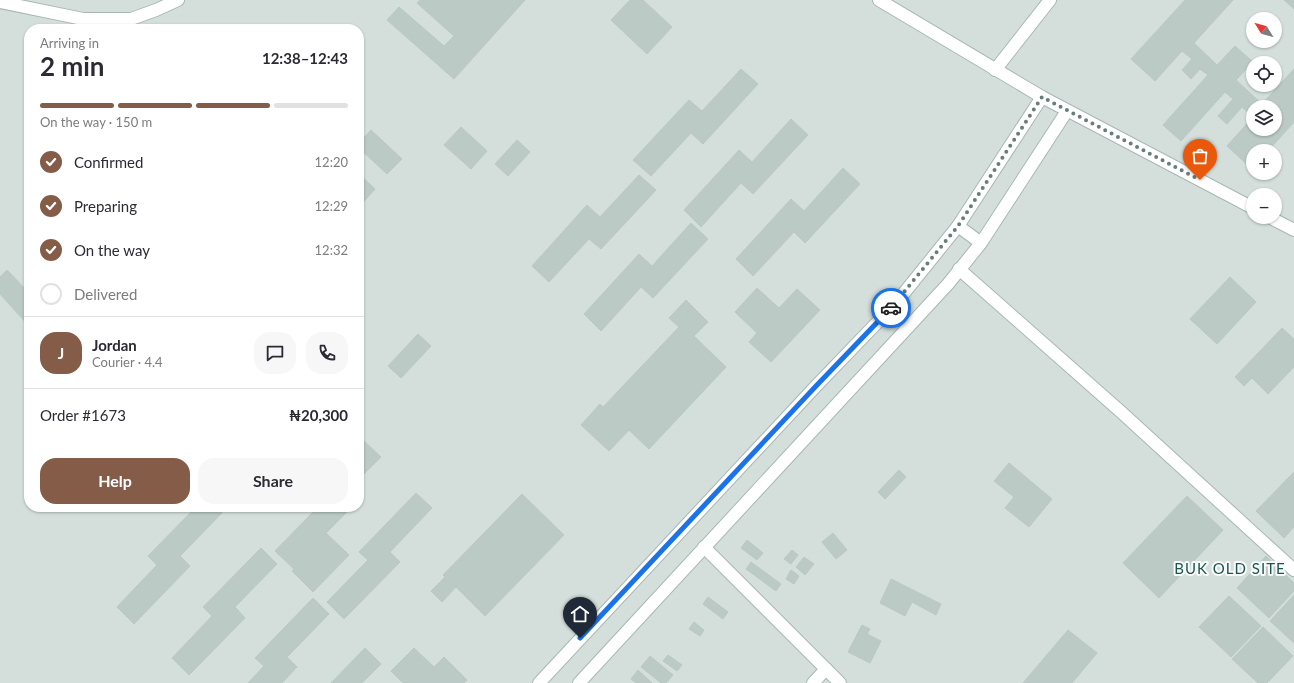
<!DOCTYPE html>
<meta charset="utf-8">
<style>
body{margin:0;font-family:Lato,sans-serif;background:#f7f7f7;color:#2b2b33;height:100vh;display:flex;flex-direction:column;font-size:15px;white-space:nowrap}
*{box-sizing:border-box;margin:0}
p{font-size:13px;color:#7c7c81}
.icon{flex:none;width:22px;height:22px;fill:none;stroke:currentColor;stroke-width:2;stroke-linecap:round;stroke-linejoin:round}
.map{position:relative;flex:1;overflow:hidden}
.sheet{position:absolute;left:24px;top:24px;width:340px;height:488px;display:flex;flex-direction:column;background:#fff;border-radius:16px;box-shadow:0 1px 3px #0004}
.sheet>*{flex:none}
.needle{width:26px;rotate:307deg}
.controls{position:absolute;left:1246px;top:12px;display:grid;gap:8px}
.controls a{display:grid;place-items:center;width:36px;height:36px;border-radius:50%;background:#fff;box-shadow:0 1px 3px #0004;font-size:20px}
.pin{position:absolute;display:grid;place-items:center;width:34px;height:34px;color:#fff;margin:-41px -17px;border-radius:50% 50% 50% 0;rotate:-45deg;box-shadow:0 0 4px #0007}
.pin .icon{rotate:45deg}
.courier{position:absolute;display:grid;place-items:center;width:40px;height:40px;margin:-20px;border:3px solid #1a73e8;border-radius:50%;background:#fff;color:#222;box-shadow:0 1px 5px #0007}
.head em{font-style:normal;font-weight:700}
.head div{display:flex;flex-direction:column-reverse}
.head{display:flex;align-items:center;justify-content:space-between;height:68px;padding:0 16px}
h1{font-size:26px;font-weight:700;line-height:30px}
.bar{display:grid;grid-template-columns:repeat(4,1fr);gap:6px 4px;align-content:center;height:48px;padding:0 16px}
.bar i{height:5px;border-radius:3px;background:#e1e1e2}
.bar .selected{background:#855c47}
.bar p{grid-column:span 4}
.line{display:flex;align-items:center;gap:10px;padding:0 16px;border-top:1px solid #e1e1e2}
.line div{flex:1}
.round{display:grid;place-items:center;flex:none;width:42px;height:42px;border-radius:16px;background:#f7f7f7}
ol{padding:0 16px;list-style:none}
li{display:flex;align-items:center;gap:12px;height:44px}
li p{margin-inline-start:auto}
li .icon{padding:4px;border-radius:50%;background:#855c47;color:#fff;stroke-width:4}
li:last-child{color:#7c7c81}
li i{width:22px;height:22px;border:2px solid #e1e1e2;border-radius:50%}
.cta{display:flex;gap:8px;margin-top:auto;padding:8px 16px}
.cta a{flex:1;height:46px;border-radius:16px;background:#855c47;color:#fff;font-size:16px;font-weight:700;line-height:46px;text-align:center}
.cta a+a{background:#f7f7f7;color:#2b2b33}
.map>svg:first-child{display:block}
</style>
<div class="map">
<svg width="1294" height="683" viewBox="0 0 1294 683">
<rect width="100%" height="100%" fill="#e6efec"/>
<!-- built -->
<path fill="#d4dfdb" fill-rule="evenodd" d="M0 0H1294V683H0ZM1253 19H1275V41H1253ZM29 29H359V507H29ZM1253 63H1275V85H1253ZM1253 107H1275V129H1253ZM1253 151H1275V173H1253ZM1253 195H1275V217H1253Z"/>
<!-- building -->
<g fill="#bbcac5" stroke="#b8c9c4" fill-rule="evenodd">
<polygon points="420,0 525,0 454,79 387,20 399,7 444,46 454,36 417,3"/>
<polygon points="630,0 643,0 672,27 647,54 611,20"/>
<path d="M1185 0H1233L1194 43 1217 65 1235 46 1253 62 1236 80 1262 104 1294 69V122L1268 151H1253V167L1252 169 1227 146 1253 117 1242 107 1227 124 1218 116 1233 99 1225 92 1181 141 1163 125 1208 75 1200 69 1191 79 1182 70 1192 59 1182 51 1155 81 1131 59ZM1253 107H1275V129H1253Z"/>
<polygon points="1284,0 1294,0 1294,9"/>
<polygon points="741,69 758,84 703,144 691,133 651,176 633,160 689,100 702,111"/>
<polygon points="791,119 808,135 753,194 741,183 701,227 684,210 739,150 752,162"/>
<polygon points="461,127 487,151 471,169 444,145"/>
<polygon points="371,130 402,159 387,174 359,148 359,143"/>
<polygon points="517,140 530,152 508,176 495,164"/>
<polygon points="843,168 860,184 805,243 794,232 753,276 736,259 791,199 804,211"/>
<polygon points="359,174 375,189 359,207"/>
<polygon points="639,175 656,190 601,249 589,239 549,282 532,266 587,205 600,217"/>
<polygon points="691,223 708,239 653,298 641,287 601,331 584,314 639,254 652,266"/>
<polygon points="7,270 29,293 29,326 0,294 0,277"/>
<polygon points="1230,277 1256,302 1217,344 1190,319"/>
<polygon points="757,288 779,308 797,289 820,310 771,362 749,342 757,333 735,312"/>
<polygon points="686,300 708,322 694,336 726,367 649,449 629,430 609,451 581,425 600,404 603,407 679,327 669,318"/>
<polygon points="1282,328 1294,339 1294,367 1268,394 1252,378 1244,386 1235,377"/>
<polygon points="418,334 431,346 401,378 388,366"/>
<polygon points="364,441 381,457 359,479 359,447"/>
<polygon points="1009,463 1052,499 1029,527 1005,508 1014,497 994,481"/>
<polygon points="899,470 906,477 885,499 878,492"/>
<polygon points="1294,472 1294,527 1284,538 1256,511"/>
<polygon points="416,493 432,508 390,552 400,562 344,619 327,602 368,560 359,552"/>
<polygon points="522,494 564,535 485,616 456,587 442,602 431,591 445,577 443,575"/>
<polygon points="1187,496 1223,530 1159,598 1123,563"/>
<polygon points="196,507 216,507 222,513 180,556 190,566 134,624 117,607 157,565 148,556"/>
<polygon points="314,507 345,507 349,510 326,533 349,555 313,592 292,571 294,569 275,551 316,509"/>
<polygon points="833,533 847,550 836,559 822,542"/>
<polygon points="747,540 763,553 757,560 741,548"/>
<polygon points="261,548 277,564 235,607 245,618 189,675 172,658 212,616 203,607"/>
<polygon points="792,550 798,555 791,564 784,559"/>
<polygon points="1266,556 1294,583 1294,591 1269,618 1237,588"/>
<polygon points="804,557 814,564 805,575 796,567"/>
<polygon points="751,562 781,584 776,591 746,569"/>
<polygon points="791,570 799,576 794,584 786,579"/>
<polygon points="891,579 941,604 936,615 912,602 905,616 880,603"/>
<polygon points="1294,595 1294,643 1270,621"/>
<polygon points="1229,596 1261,626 1231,657 1199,627"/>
<polygon points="708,597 728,612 723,619 703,604"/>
<polygon points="313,598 329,614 287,657 297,667 282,683 248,683 264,666 255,658"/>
<polygon points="694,622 704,630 700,636 689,629"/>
<polygon points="862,625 870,629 867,634 881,641 870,663 848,652"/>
<polygon points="1263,627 1293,656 1267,683 1258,683 1232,659"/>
<polygon points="1068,630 1097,653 1072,683 1023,683"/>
<polygon points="365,648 381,664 362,683 331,683"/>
<polygon points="414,648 434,667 444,657 467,680 464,683 403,683 391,671"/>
<polygon points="668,655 682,665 677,671 663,661"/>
<polygon points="650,656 673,675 666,683 661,683 641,667"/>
<polygon points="638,670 652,683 636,683 631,679"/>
</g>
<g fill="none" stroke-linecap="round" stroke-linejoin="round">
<defs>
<g id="minor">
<polyline points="879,0 1042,97 1253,208"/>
<polyline points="0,2 83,19 131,19 156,10 178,0"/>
<polyline points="995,70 1050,0"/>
<polyline points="1269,217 1294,230"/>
<polyline points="958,226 981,243"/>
<polyline points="959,269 1120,411 1294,570"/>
<polyline points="704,547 840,683"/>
<polyline points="539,683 817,385 896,303 958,226 1042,97"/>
<polyline points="579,683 948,284 981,243 1067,111"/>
<polyline points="813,683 826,669"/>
</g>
</defs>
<!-- minor casing -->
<use href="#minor" stroke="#a8b7b4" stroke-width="14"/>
<!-- minor -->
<use href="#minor" stroke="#fff" stroke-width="12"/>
</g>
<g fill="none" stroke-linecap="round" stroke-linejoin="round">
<!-- done -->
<polyline stroke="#687e7b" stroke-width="4" stroke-dasharray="0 7.2" points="891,308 958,226 1042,97 1200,180"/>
<!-- route -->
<polyline stroke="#1a73e8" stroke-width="5" points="580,638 817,385 891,308"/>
</g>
<g text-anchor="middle" stroke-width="4" stroke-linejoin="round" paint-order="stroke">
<!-- neighbourhood labels -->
<g font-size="15" letter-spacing="1" fill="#1f544f" stroke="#f7fbf9">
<text x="1230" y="574">BUK OLD SITE</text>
</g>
</g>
</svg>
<div class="controls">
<a><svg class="needle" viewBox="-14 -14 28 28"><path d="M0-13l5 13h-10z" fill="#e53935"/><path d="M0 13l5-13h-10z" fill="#7c7c81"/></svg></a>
<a><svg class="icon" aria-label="locate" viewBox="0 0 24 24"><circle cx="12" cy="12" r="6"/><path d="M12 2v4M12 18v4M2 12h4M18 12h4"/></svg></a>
<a><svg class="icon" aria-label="layers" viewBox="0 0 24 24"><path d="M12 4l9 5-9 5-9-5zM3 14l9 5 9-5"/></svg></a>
<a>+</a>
<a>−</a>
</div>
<div class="pin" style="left:1200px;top:180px;background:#ea580c"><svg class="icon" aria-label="bag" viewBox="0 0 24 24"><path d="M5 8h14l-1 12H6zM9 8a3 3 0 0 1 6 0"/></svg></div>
<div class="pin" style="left:580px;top:638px;background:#1f2937"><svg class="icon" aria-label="home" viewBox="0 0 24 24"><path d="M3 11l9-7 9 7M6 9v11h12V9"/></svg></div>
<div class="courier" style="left:891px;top:308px"><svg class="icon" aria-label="car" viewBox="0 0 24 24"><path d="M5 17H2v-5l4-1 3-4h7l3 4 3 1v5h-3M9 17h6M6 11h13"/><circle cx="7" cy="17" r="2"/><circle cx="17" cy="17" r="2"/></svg></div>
<section class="sheet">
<div class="head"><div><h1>2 min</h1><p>Arriving in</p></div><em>12:38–12:43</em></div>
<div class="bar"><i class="selected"></i><i class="selected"></i><i class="selected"></i><i></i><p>On the way · 150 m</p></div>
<ol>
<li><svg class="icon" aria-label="check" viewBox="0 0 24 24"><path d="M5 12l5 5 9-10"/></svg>Confirmed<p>12:20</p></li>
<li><svg class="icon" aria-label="check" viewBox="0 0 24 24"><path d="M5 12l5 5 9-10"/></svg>Preparing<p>12:29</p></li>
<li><svg class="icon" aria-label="check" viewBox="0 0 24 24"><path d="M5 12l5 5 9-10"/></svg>On the way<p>12:32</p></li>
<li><i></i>Delivered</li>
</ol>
<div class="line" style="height:72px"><b class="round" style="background:#855c47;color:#fff">J</b><div><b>Jordan</b><p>Courier · 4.4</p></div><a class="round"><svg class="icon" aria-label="chat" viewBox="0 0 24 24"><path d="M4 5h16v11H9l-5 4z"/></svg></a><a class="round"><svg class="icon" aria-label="phone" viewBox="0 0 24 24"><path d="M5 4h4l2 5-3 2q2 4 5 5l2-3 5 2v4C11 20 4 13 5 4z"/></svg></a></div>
<div class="line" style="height:52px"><div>Order #1673</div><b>₦20,300</b></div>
<div class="cta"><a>Help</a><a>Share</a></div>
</section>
</div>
